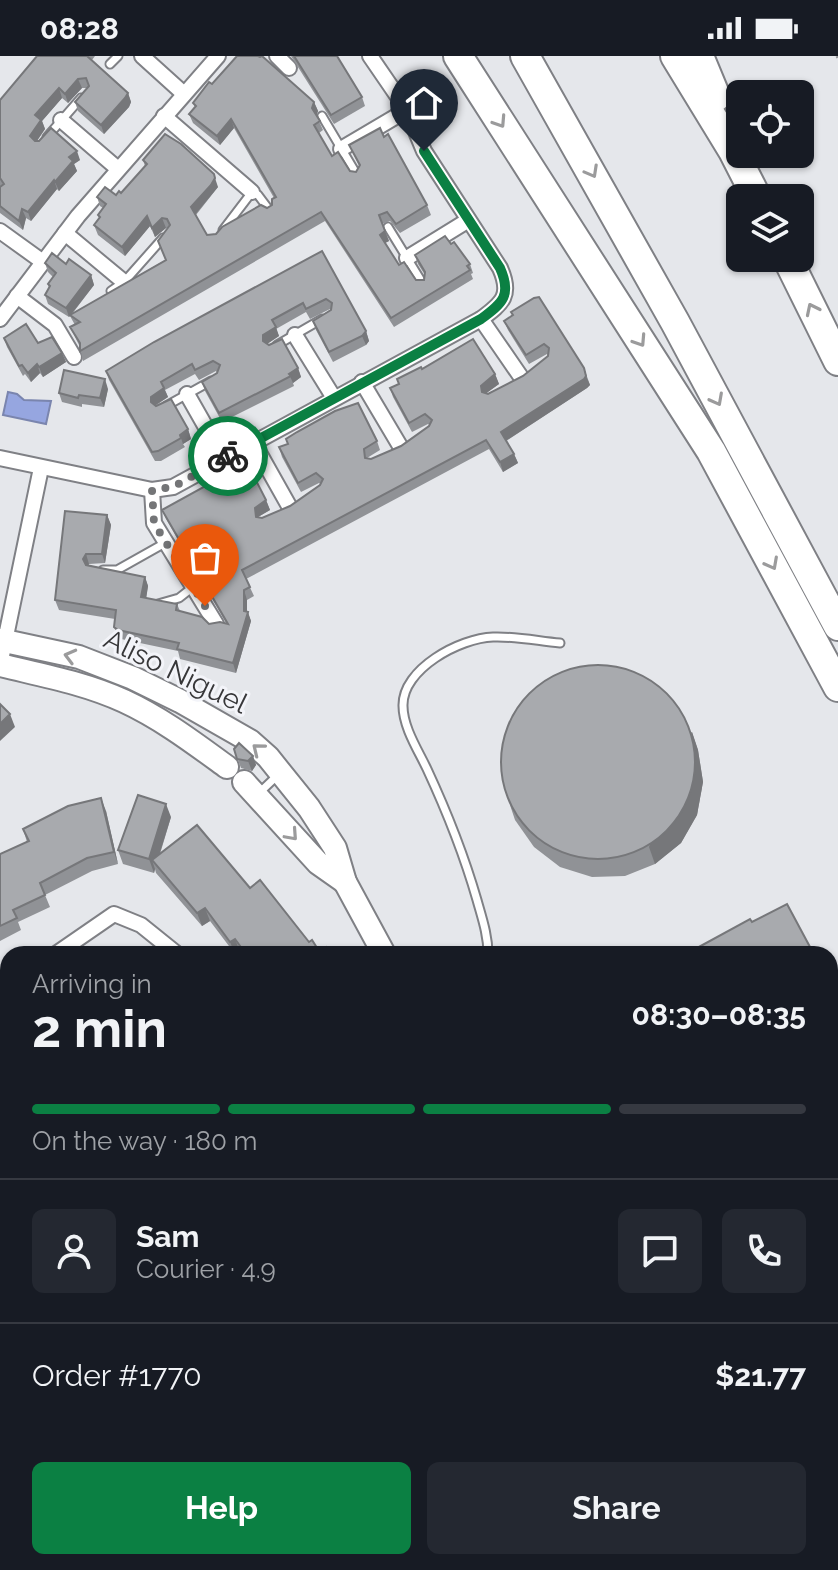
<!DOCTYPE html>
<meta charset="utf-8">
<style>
body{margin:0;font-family:Raleway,sans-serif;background:#242831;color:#f1f3f6;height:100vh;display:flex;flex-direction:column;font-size:30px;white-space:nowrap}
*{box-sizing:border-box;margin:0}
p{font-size:26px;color:#9ea1a6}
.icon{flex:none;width:44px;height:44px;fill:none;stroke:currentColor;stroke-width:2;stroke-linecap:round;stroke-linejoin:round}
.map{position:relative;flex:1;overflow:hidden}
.drawer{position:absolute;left:0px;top:890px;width:838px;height:624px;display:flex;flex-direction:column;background:#171b24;border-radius:24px 24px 0 0;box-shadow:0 2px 6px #0004}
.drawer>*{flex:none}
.controls{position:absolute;left:726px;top:24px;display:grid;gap:16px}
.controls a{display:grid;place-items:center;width:88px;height:88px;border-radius:12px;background:#171b24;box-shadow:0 2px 6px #0004;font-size:40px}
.pin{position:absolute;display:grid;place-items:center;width:68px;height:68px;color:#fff;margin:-82px -34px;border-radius:50% 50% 50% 0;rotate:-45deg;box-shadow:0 0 8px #0007}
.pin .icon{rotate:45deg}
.courier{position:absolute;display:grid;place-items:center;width:80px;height:80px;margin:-40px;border:6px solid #0b8043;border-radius:50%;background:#fff;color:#222;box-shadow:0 2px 10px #0007}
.head em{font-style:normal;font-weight:700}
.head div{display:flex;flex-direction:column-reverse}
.head{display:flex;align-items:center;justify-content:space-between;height:136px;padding:0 32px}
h1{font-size:52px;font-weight:700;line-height:60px}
.bar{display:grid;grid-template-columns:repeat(4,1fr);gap:12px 8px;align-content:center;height:96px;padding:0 32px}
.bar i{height:10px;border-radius:6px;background:#363941}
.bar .selected{background:#0b8043}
.bar p{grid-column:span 4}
.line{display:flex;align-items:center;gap:20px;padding:0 32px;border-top:2px solid #363941}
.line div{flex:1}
.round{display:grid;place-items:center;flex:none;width:84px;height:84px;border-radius:12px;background:#242831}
.primary-button{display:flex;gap:16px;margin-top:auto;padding:16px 32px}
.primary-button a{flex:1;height:92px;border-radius:12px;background:#0b8043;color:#fff;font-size:32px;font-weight:700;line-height:92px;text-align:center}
.primary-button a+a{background:#242831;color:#f1f3f6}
.status{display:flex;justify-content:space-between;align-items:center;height:56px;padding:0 40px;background:#171b24;direction:ltr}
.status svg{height:22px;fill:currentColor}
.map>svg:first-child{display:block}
</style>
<div class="status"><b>08:28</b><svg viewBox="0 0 49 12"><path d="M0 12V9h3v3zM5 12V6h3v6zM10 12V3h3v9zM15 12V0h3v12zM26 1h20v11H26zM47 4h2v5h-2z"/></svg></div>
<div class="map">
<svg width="838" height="1514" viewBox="0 0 838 1514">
<rect width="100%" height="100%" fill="#e5e7eb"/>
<!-- water -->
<polygon fill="#96a6e0" stroke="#7a85ae" stroke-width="2" points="8,336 17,338 24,344 51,345 46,368 3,359"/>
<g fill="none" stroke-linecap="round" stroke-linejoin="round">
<defs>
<g id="lane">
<polyline points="110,8 118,0"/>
<polyline points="322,60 357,119"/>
<polyline points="47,81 81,42"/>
<polyline points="388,171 423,228"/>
<polyline points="223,174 252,136 258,139 270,155"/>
<polyline points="111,235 124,226 163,182"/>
<polyline points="277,289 322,263"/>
<polyline points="166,350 211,325"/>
<polyline points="103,514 117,514 165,487"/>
<polyline points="158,548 179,542 193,531"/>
<polyline points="259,737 279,718"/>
<path d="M488 898C488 879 482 862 477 844 464 799 447 756 427 713 418 694 403 671 403 650 402 613 460 582 493 581 515 580 538 585 560 587"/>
</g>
<g id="street">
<polyline points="142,0 184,38"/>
<polyline points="277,0 289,12"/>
<polyline points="164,60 252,136"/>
<polyline points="61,64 118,113"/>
<polyline points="341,93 407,54"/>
<polyline points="0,175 43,206"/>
<polyline points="65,177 124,226"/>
<polyline points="407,202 467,165"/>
<polyline points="17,240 55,269 74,301"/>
<polyline points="0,263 78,160 218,0"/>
<polyline points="481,263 521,321"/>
<polyline points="295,279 334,342"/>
<polyline points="362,326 400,390"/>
<polyline points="187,338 224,403"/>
<polyline points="253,386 289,450"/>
<path d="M0 402 152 434 173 431 481 263C503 247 512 239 500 212L424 95 407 54 370 0"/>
<polyline points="152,434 154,467 216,568"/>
<polyline points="0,609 41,412"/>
<polyline points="56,898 114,858 141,869 177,898"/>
<polyline points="0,929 8,925"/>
<polyline points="830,986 838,995"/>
<polyline points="0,1233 8,1230"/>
<polyline points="830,1452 838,1451"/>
<polyline points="199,1506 202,1514"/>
<polyline points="481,1506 484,1514"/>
<polyline points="15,1514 46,1506"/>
</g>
<g id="secondary">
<polyline points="0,584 79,601 133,622 180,645 250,685 268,701 309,752 335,792 345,826 384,898"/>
<path d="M0 609C41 619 85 627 124 645 161 662 194 687 227 711"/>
<polyline points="244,726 318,807 345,826"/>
<polyline points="645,1506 648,1514"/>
</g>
<g id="highway">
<polyline points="458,0 711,395 838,631"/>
<polyline points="525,0 675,266 838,570"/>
<polyline points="675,0 733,95 757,142"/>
<polyline points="699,0 716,41"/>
<polyline points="787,202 838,305"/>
</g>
</defs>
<!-- lane casing -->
<use href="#lane" stroke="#7f8085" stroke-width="11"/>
<!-- street casing -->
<use href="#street" stroke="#7f8085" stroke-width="18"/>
<!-- secondary casing -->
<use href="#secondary" stroke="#7f8085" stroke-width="26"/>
<!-- highway casing -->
<use href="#highway" stroke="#7f8085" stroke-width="32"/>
<!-- path -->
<polyline stroke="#919295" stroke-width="3" stroke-dasharray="2 6" stroke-linecap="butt" points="837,0 838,2"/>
<!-- lane -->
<use href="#lane" stroke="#fff" stroke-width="7"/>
<!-- street -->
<use href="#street" stroke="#fff" stroke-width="14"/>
<!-- secondary -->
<use href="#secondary" stroke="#fff" stroke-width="22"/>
<!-- highway -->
<use href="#highway" stroke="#fff" stroke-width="28"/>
</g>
<!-- wall -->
<g fill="#909296">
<polygon points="37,0 95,0 92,4 128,37 131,46 129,51 104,78 78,55 75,46 87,32 82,32 68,47 62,42 42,65 45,73 37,85 80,104 74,108 77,115 59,135 57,133 31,165 26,162 23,174 0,157 0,44"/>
<polygon points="291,0 337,0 362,41 365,50 334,68"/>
<polygon points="212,28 314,46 318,55 316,59 323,74 319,77 332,100 350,115 356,116 359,110 349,89 384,81 427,149 431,159 400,177 390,165 382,168 389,185 385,187 399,209 416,224 424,224 425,219 418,208 415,199 451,188 470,208 473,217 471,218 473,223 394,271 325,165 83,305 80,291 70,271 75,269 70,260 69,261 48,248 45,239 49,232 48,228 53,221 48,216 45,207 66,208 91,219 94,229 72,258 165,204 168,172 166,172 155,181 150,170 125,200 98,179 94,169 99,162 98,159 103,152 100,150 97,141 116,139 121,137 145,110 143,104 218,131 196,159 207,179 216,178 272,149 274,142 234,72 220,89 193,67 189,58 195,51 193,47"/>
<polygon points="322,195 366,275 369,285 366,289 333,306 316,274 313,265 331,253 330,253 310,263 306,256 276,273 279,280 267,288 298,312 301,321 293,327 294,330 222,366 205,335 202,326 217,317 216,315 199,324 195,318 165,334 168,341 155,350 188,373 191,383 183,388 185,391 161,405 155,405 109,324 106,315"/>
<polygon points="511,256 584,312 590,329 587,332 506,385 514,398 518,407 503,416 489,393 246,523 254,540 247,544 247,555 251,565 236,617 180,603 178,595 121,583 118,580 114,571 115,563 59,554 55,544 107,459 111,469 105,507 89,508 88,509 145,521 148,530 146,542 177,548 180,555 209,568 226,567 166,463 162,454 266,444 270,454 258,461 262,462 290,450 321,428 319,427 301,436 282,401 279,391 377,385 380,394 367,402 371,403 401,390 430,369 428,368 412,376 393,341 390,332 398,328 422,313 495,318 499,328 486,337 488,338 523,320 548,300 547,298 529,308 508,274 504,265 512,260"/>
<polygon points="4,282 38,287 62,297 66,306 43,321 40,317 31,326 25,318 23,320 7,291"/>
<polygon points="108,333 104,351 82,348 82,351 62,346 59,337"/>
<polygon points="692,676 698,694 703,726 697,759 681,787 655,808 625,820 592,821 560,811 534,791 515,764 509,746"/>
<polygon points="234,693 253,700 256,709 252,715 241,712"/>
<polygon points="106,755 118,808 92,815 45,839 50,851 18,866 21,874 0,885 0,798 27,786 23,773"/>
<polygon points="171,761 160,798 250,832 319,895 330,898 241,898 240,896 235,898 210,865 202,870 156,817 155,813 154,817 123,808 118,794"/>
<polygon points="752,866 810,891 813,898 686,898"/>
<polygon points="8,960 8,1039 0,1043 0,967 4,966"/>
<polygon points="8,1105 8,1184 0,1188 0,1110"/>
<polygon points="8,1262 8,1334 1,1336 3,1340 0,1341 0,1266"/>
<polygon points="830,1305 838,1326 838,1414 830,1417"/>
<polygon points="0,1450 7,1474 0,1476"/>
</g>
<!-- shaded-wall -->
<g fill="#76777a">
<polygon points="78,23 82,32 68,47 65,38"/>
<polygon points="59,32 62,42 42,65 45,73 34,89 30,80 35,59"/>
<polygon points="128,37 131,46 129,51 104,78 101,69"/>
<polygon points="314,46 318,55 316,61 312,52"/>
<polygon points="231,63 234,72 220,89 217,80"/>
<polygon points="77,95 80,104 74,108 77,115 59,135 55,126 69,101"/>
<polygon points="215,122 218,131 194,160 191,151"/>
<polygon points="54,124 57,133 31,165 28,156"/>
<polygon points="22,153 26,162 23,174 19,165"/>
<polygon points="147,160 150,170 125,200 122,191"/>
<polygon points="162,162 166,172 155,181 152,172"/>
<polygon points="385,175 389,185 383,188 380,179"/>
<polygon points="91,219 94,229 69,261 66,252"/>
<polygon points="276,271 279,280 267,288 263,285 263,279"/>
<polygon points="366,275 369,285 366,289 362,280"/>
<polygon points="62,297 66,306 43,321 39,311"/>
<polygon points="37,308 40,317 31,326 28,317"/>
<polygon points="298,312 301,321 293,327 289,318"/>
<polygon points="495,318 499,328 484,339 482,336 481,330"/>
<polygon points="586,320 590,329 587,332 504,386 501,376"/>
<polygon points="105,323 108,333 104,351 100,342"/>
<polygon points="164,332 168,341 154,350 151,346 151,341"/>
<polygon points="188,373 191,383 183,388 180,379"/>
<polygon points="514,398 518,407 503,416 500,406"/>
<polygon points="266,444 270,454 258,461 256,461 255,452"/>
<polygon points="107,459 111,469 105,507 102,498"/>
<polygon points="86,498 89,508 87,512 83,503"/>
<polygon points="145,521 148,530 145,550 141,541"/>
<polygon points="244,534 247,544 247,560 248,556 251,565 236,617 233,607 244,555"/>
<polygon points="10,658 15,671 0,685 0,668"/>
<polygon points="692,676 698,694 703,726 697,759 681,787 655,808 649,791"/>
<polygon points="253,700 256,709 252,715 248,705"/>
<polygon points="101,742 106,755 118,808 114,796"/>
<polygon points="166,748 171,761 156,809 152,804 155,813 154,817 149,803"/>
<polygon points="205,852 210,865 202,870 197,857"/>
<polygon points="235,883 240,896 236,898 235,898 230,886"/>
</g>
<!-- building -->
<g fill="#a8aaae" stroke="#76777a" stroke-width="2">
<polygon points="37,0 87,0 128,37 125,42 101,69 75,46 89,30 86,22 78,23 65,38 59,32 35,59 41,64 30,80 35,85 39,85 51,72 77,95 69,101 73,105 55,126 54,124 28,156 22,153 19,165 0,150 0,131 4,128 0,122 0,44"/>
<polygon points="237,0 258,0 260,1 262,0 314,46 312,52 320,65 314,69 332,100 338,96 350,115 356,116 360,109 349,89 380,72 384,81 388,78 427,149 396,168 387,156 379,159 385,175 380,179 399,209 404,206 416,224 424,224 425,216 415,199 445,180 451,188 454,186 470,208 467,210 470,214 391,262 321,156 80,295 80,287 70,271 80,266 70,259 166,204 158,185 170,169 167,163 162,162 152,172 147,160 122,191 94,169 100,161 98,159 106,148 97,141 105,131 116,139 119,135 121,137 147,108 143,104 165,78 181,88 214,118 215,122 211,129 191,151 207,179 216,178 222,171 261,149 267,152 272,149 272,143 276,141 231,63 217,80 189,58 196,50 193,47 209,26 212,28"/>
<polygon points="294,0 337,0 362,41 331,59"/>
<polygon points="322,195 366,275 362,280 329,296 313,265 331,254 332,247 326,243 306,253 303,247 272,264 276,271 263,279 263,285 269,289 282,283 298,312 289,318 291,320 219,357 202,326 217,317 220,309 213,305 195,314 192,308 161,326 164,332 151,341 151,346 156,350 171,343 188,373 180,379 181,382 158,395 152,396 106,315 154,286"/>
<polygon points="52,197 66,208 69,203 91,219 66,252 45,239 50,230 48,228 56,217 45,207"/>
<polygon points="539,241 584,312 586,320 584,323 501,376 514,398 500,406 486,384 242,514 250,531 244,534 244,555 248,556 233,607 177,593 179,587 118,574 114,571 116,554 55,544 65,455 107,459 102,498 86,498 83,503 86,509 145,521 141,541 177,548 176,554 202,561 209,568 220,566 228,568 162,454 247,407 266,444 255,452 256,461 262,462 290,450 320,429 323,423 316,417 298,427 279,391 288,388 286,383 297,376 335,355 358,347 377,385 364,393 365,402 371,403 401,390 429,370 432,364 425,358 409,367 390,332 399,328 397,323 421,311 422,313 473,283 495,318 481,330 482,336 488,338 523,320 548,300 549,292 544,288 526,299 504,265 513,259 511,256 534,242"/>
<polygon points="26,268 38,287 52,281 62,297 39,311 37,308 28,317 22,309 19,310 4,282"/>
<polygon points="64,314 105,323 100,342 79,339 78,342 59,337"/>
<circle cx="598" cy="706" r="97"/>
<polygon points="0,648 10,658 0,668"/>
<polygon points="239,687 253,700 248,705 237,703 234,693"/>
<polygon points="138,739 166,748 149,803 118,794"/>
<polygon points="101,742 114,796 87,802 40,827 45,839 13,854 17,862 0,870 0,798 29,785 23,773 68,750"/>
<polygon points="197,769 250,832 260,824 309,886 312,884 319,895 326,891 330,898 246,898 235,883 230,886 205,852 197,857 152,804"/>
<polygon points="787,848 810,891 805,894 808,898 686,898 750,863 752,866"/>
<polygon points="110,892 115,898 102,898"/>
<polygon points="8,960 8,1025 0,1029 0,967 4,965 3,963"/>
<polygon points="830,1037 838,1053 838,1198 830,1176"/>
<polygon points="8,1105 8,1170 0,1173 0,1110"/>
<polygon points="8,1262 8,1320 0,1323 0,1266"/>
<polygon points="830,1305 835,1318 833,1319 838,1333 838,1399 830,1402"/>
<polygon points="838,1471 838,1514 690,1514 689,1509 695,1508 695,1506 830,1506 830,1472"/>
<polygon points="138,1506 149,1506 150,1508 156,1506 159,1514 116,1514"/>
<polygon points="234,1506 299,1506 302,1514 237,1514"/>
<polygon points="369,1506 435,1506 439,1514 373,1514"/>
<polygon points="522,1506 579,1506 582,1514 525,1514"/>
<polygon points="326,1508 327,1514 308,1514"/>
</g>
<!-- one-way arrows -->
<defs><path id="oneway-chevron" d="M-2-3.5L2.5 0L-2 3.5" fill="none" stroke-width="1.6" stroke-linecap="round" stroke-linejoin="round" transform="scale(2)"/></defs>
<g stroke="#9b9b9c">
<use href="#oneway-chevron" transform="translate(500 66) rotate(57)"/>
<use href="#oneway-chevron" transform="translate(592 116) rotate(61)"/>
<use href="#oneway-chevron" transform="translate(812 253) rotate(-116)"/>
<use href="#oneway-chevron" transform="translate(640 285) rotate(57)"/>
<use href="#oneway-chevron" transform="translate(717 344) rotate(62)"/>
<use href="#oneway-chevron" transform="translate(772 508) rotate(62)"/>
<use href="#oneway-chevron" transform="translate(70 600) rotate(-165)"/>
<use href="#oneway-chevron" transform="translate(258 693) rotate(-141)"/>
<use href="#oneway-chevron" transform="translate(292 779) rotate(48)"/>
</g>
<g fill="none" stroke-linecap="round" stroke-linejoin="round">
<!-- done -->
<polyline stroke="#747577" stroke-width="8" stroke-dasharray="0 14.4" points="205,550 154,467 152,434 173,431 228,400"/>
<!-- route -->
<path stroke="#0b8043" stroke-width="10" d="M228 400 481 263C503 247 512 239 500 212L424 95"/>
</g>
<g text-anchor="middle" stroke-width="6" stroke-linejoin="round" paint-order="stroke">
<!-- street labels -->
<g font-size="28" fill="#373739" stroke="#f3f4f9">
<text transform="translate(176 615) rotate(26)" y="10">Aliso Niguel</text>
</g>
</g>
</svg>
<div class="controls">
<a><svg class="icon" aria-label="locate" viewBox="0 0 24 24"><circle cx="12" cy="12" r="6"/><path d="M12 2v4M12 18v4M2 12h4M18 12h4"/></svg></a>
<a><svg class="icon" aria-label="layers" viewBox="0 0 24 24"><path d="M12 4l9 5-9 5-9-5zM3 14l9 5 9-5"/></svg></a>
</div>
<div class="pin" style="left:205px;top:550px;background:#ea580c"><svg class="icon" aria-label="bag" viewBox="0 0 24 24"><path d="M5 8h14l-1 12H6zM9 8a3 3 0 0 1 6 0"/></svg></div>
<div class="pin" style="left:424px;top:95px;background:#1f2937"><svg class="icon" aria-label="home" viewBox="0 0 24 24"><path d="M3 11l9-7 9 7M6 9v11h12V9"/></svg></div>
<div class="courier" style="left:228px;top:400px"><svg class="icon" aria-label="bike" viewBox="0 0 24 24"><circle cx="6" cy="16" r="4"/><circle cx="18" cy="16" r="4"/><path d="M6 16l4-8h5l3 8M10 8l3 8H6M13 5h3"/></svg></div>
<section class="drawer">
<div class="head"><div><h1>2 min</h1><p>Arriving in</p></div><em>08:30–08:35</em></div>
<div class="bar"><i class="selected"></i><i class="selected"></i><i class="selected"></i><i></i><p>On the way · 180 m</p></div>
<div class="line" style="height:144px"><a class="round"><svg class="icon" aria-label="person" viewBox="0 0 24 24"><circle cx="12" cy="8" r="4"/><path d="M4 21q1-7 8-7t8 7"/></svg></a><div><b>Sam</b><p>Courier · 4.9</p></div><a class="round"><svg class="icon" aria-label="chat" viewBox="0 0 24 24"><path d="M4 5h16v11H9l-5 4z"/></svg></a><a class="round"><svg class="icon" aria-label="phone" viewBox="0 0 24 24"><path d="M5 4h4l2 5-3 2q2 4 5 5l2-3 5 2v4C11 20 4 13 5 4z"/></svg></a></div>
<div class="line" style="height:104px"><div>Order #1770</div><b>$21.77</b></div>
<div class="primary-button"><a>Help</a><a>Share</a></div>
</section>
</div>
